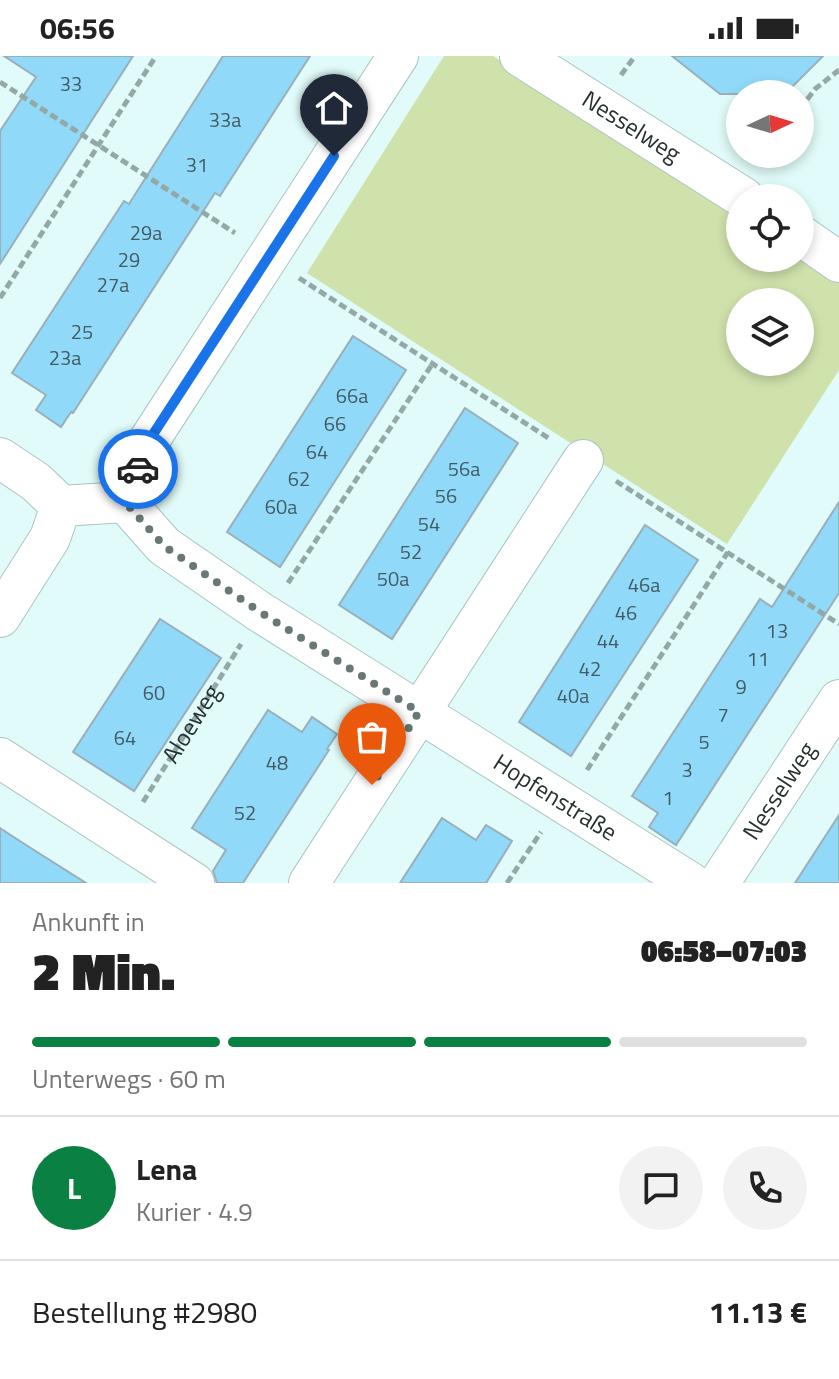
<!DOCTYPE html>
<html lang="de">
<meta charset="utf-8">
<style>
body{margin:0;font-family:"Titillium Web",sans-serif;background:#f2f2f2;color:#222;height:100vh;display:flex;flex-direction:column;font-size:30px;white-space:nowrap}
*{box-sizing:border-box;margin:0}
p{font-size:26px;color:#767676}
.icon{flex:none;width:44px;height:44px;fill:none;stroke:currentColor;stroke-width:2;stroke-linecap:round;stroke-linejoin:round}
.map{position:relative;height:827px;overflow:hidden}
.sheet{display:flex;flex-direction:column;background:#fff;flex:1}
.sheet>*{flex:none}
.needle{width:52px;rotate:86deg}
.tools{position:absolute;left:726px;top:24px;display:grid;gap:16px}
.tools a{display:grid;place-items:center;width:88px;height:88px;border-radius:50%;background:#fff;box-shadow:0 4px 12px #0003;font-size:40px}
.pin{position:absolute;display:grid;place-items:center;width:68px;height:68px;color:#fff;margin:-82px -34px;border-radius:50% 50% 50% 0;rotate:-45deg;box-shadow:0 0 8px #0007}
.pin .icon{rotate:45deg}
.courier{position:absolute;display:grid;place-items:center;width:80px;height:80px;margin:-40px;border:6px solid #1a73e8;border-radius:50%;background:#fff;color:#222;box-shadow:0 2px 10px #0007}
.headline em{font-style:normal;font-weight:800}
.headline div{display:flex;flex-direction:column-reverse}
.headline{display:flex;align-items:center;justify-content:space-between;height:136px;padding:0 32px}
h1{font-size:52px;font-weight:800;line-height:60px}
.bar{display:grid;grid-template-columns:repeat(4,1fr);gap:12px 8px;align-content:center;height:96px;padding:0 32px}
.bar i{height:10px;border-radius:6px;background:#e0e0e0}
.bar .on{background:#0b8043}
.bar p{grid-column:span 4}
.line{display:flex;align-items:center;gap:20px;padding:0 32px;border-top:2px solid #e0e0e0}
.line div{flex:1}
.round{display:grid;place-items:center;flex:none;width:84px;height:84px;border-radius:42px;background:#f2f2f2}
.status{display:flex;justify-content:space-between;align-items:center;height:56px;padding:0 40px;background:#fff;direction:ltr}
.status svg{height:22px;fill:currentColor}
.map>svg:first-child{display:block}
</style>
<div class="status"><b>06:56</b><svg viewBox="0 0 49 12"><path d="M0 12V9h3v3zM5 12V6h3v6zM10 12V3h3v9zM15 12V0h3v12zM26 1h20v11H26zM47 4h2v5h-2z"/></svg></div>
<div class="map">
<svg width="839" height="827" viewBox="0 0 839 827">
<rect width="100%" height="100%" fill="#e0fbf9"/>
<!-- green -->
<path fill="#cfe2ac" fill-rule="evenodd" d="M444 0H493L740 162V202L800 201 839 226V314L727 488 307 217ZM740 246H800V306H740Z"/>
<!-- building -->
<g fill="#91d9f9" stroke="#9aafb9" stroke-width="2">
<polygon points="4,0 133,0 0,208 0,75 36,21"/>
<polygon points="223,0 310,0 220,140 215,137 73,357 71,356 61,371 36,354 46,339 12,317 124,145 129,148"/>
<polygon points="672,0 823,0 785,38 720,38"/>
<polygon points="353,280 406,314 280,511 227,476"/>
<polygon points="465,352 518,387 392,583 339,549"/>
<polygon points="839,446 839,537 676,789 649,771 658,757 632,740 760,543 772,551"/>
<polygon points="645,469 698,504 571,700 519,666"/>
<polygon points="160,563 221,602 134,735 73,696"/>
<polygon points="268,654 302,676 312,661 337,678 327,693 329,694 243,827 217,827 213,815 226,794 192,772"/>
<polygon points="839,759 839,827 795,827"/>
<polygon points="442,762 476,784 486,769 512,785 486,827 400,827"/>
<polygon points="0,772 26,789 86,827 0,827"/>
</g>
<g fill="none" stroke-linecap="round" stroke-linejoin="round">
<defs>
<g id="minor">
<path id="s2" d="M398 0 150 383 125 446 164 490 260 556 691 827"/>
<path id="s3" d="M520 0 744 142"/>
<polyline points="800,179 839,206"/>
<polyline points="0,402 36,426 61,450"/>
<polyline points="61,450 125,446"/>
<polyline points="0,561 50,482 61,450"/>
<polyline points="0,702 194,827"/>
<polyline points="309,827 583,404"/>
<path id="s4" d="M719 827 839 644"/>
</g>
</defs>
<!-- minor casing -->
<use href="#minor" stroke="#abc4c3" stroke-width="42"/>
<!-- path -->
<g stroke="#94a8a7" stroke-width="5" stroke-dasharray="8 4" stroke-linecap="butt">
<polyline points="621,19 635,0"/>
<polyline points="0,26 235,177"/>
<polyline points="800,53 815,33 839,14"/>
<polyline points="299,222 550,383"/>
<polyline points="0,242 156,0"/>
<polyline points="616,425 839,568"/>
<polyline points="288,527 433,307"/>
<polyline points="587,714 728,496"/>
<path id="s1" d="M143 746 241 588"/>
<polyline points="507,827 541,776"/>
</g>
<!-- minor -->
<use href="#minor" stroke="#fff" stroke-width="40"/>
</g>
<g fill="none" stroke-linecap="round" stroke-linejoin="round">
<!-- done -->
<polyline stroke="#677876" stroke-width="8" stroke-dasharray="0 14.4" points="138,413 125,446 164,490 260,556 419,656 372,729"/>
<!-- route -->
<polyline stroke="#1a73e8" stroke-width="10" points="138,413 150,383 334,100"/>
</g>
<g text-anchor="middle" stroke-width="7" stroke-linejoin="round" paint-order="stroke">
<!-- number labels -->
<g font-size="20" fill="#415b62">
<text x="71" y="35">33</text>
<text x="225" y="71">33a</text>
<text x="197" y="116">31</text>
<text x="146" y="184">29a</text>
<text x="129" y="211">29</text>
<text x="113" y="236">27a</text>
<text x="82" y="283">25</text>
<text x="65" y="309">23a</text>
<text x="352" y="347">66a</text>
<text x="335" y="375">66</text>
<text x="317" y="403">64</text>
<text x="464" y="420">56a</text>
<text x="299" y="430">62</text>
<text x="446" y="447">56</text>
<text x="281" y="458">60a</text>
<text x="429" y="475">54</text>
<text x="411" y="503">52</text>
<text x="393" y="530">50a</text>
<text x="644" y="536">46a</text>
<text x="626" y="564">46</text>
<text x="777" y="582">13</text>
<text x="608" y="592">44</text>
<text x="758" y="610">11</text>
<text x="590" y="620">42</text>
<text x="741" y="638">9</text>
<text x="154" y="644">60</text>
<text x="573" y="647">40a</text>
<text x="723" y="666">7</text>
<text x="125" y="689">64</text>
<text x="704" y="693">5</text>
<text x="277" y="714">48</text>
<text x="687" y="721">3</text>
<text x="668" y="749">1</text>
<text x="245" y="764">52</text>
</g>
<!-- street labels -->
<g font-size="24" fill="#263130" stroke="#fff">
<text dy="8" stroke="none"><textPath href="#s3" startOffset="132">Nesselweg</textPath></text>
<text dy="8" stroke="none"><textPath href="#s1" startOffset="92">Aloeweg</textPath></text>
<text dy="8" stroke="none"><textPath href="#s4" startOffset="110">Nesselweg</textPath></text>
<text dy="8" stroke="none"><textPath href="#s2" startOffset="1048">Hopfenstraße</textPath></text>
</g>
</g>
</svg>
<div class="tools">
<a><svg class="needle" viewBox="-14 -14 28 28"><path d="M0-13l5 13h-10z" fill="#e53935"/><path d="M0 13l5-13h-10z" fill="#767676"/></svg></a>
<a><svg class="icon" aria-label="locate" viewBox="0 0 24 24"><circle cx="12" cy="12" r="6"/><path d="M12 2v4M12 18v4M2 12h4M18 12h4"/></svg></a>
<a><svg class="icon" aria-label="layers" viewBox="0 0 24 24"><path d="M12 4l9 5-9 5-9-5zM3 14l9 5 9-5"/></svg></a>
</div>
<div class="pin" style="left:372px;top:729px;background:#ea580c"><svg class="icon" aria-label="bag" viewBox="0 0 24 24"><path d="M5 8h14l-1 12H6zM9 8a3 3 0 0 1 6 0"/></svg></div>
<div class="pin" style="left:334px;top:100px;background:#1f2937"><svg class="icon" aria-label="home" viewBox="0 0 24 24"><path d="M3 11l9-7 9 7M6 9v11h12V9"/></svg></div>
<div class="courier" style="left:138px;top:413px"><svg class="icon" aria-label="car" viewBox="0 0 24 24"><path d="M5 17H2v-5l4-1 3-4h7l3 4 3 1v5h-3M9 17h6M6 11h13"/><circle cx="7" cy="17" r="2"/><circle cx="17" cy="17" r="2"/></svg></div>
</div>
<section class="sheet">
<div class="headline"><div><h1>2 Min.</h1><p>Ankunft in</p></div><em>06:58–07:03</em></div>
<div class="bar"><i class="on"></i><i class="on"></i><i class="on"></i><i></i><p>Unterwegs · 60 m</p></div>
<div class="line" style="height:144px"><b class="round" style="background:#0b8043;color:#fff">L</b><div><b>Lena</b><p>Kurier · 4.9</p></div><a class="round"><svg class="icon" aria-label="chat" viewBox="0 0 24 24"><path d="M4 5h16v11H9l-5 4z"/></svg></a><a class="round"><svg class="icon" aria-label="phone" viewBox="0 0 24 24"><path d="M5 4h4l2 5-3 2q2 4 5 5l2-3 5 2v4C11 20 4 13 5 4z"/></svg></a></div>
<div class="line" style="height:104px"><div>Bestellung #2980</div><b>11.13 €</b></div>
</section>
